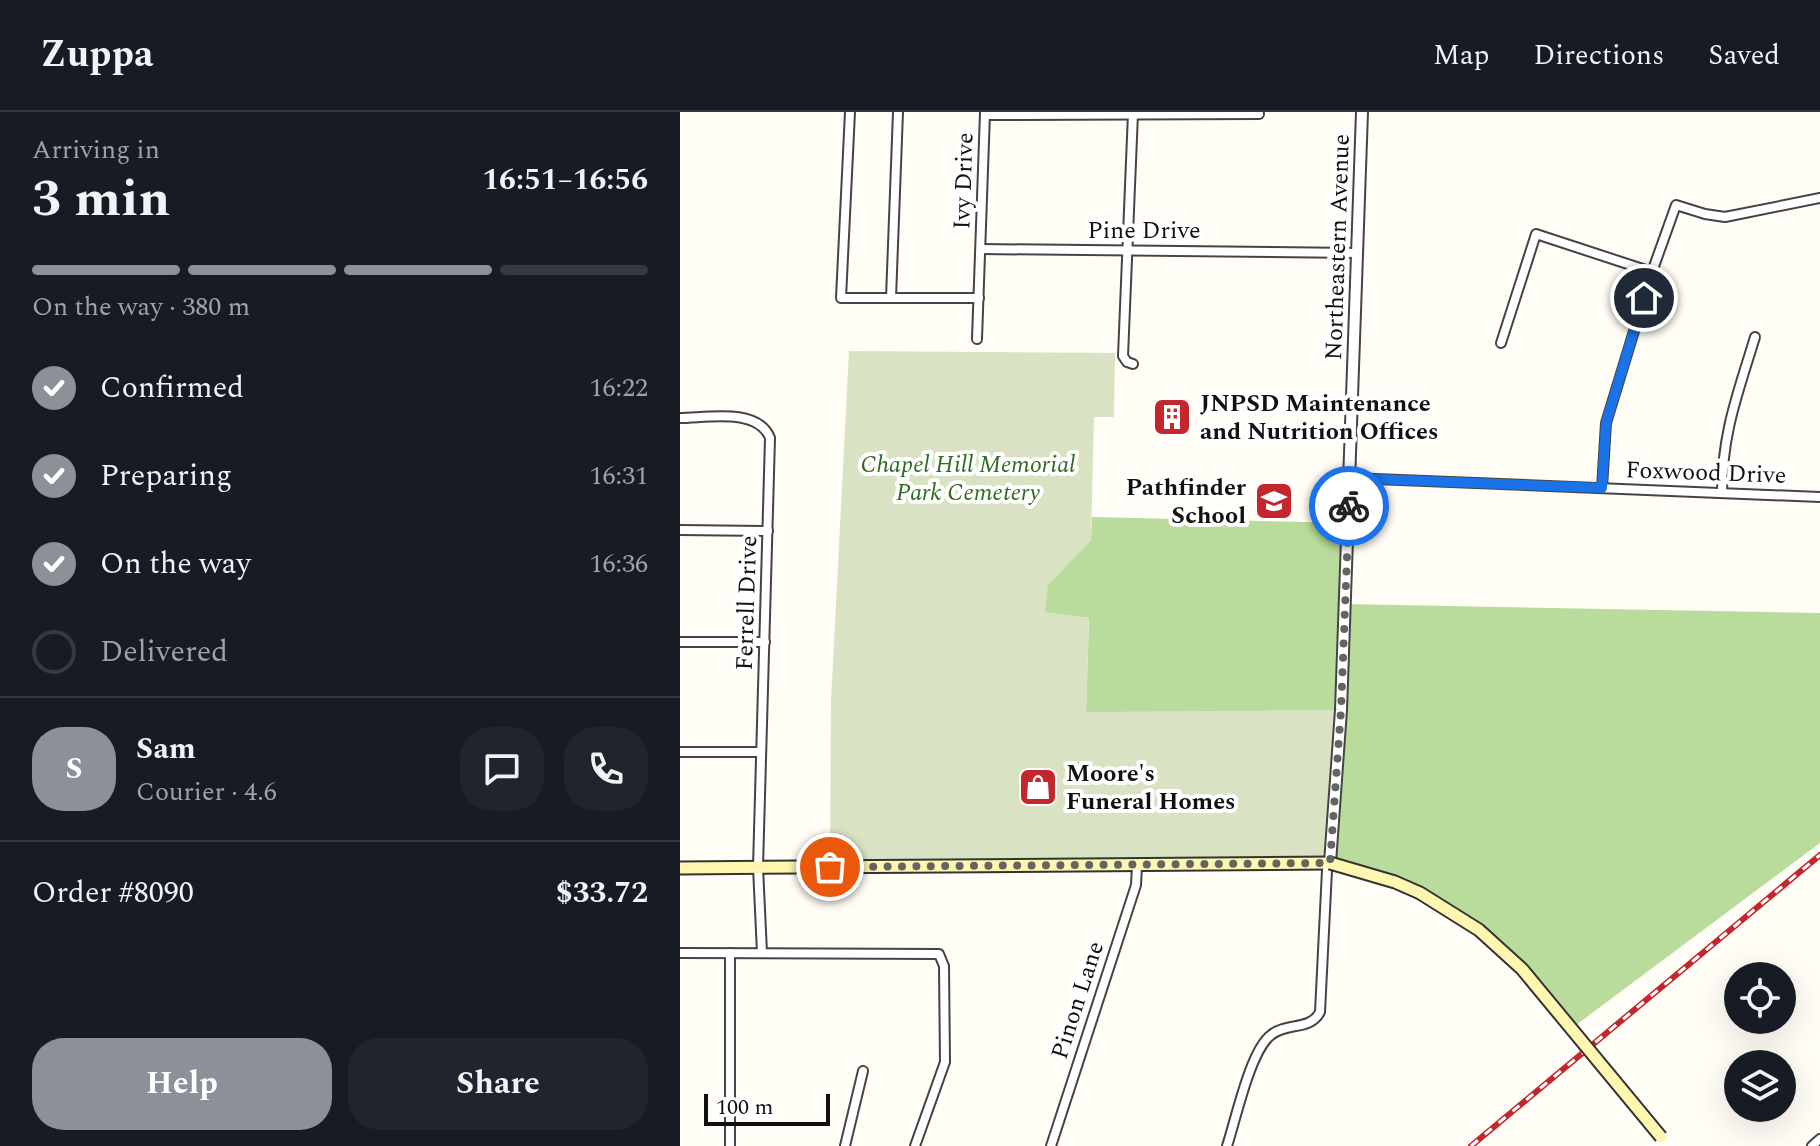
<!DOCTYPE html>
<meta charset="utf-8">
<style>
body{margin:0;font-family:Spectral,serif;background:#20242c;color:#f1f3f6;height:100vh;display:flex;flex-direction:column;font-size:30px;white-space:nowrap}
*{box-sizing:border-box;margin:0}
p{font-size:26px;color:#9ea1a6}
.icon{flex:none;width:44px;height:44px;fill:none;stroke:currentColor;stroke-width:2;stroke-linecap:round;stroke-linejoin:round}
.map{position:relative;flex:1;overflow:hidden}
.details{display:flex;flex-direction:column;background:#171b24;width:680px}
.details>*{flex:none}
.fabs{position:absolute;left:1044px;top:850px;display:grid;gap:16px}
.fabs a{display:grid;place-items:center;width:72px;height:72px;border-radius:50%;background:#171b24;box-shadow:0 8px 32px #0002;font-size:40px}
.scale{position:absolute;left:24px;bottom:20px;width:126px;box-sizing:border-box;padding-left:8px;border:4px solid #111;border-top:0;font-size:22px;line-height:28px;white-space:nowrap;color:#111;-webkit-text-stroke:6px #fff;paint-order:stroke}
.pin{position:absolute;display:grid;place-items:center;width:68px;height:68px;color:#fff;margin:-34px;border:4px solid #fff;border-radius:50%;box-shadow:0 2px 8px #0007}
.courier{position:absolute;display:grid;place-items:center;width:80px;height:80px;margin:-40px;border:6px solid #1a73e8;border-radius:50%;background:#fff;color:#222;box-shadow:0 2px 10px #0007}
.headline em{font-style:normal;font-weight:700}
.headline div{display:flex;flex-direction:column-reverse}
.headline{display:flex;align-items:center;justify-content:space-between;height:136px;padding:0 32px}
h1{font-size:52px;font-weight:700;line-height:60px}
.bar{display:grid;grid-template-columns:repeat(4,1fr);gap:12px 8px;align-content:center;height:96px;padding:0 32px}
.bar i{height:10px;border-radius:6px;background:#363941}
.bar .on{background:#8c9099}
.bar p{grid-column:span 4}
.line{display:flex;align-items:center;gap:20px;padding:0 32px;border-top:2px solid #363941}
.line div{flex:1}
.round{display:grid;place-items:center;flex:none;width:84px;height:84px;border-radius:32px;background:#20242c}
ol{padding:0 32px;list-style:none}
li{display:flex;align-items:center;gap:24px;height:88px}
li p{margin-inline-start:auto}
li .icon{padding:8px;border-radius:50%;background:#8c9099;color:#fff;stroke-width:4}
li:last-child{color:#9ea1a6}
li i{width:44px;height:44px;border:4px solid #363941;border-radius:50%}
.cta{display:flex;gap:16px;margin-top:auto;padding:16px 32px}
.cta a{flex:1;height:92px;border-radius:32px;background:#8c9099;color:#fff;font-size:32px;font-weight:700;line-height:92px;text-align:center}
.cta a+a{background:#20242c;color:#f1f3f6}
header{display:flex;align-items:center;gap:48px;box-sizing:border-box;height:112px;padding:0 40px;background:#171b24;border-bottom:2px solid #363941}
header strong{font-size:38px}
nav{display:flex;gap:44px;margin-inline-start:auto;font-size:28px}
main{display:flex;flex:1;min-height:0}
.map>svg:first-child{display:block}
</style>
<header>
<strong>Zuppa</strong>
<nav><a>Map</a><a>Directions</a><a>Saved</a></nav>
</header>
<main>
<section class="details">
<div class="headline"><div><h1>3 min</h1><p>Arriving in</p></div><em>16:51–16:56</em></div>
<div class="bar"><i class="on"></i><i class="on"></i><i class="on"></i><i></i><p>On the way · 380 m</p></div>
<ol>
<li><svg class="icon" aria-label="check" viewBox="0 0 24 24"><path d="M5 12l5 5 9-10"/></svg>Confirmed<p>16:22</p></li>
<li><svg class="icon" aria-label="check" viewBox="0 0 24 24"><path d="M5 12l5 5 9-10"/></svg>Preparing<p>16:31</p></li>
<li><svg class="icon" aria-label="check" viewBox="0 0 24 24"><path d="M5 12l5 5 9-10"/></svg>On the way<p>16:36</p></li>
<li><i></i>Delivered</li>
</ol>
<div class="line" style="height:144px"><b class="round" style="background:#8c9099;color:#fff">S</b><div><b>Sam</b><p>Courier · 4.6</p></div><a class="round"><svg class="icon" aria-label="chat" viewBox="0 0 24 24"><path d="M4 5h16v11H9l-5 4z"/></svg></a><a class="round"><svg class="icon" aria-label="phone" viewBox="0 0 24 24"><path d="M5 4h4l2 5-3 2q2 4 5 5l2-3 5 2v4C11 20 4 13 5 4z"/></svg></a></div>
<div class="line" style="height:104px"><div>Order #8090</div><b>$33.72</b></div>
<div class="cta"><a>Help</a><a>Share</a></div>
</section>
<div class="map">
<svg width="1140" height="1034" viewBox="0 0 1140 1034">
<rect width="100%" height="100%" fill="#fffdf5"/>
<!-- forest -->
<polygon fill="#b9dc9c" points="412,405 668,411 665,492 1140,501 1140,731 892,916 820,837 740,781 650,751 659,599 406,601 409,506 364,501 367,473 411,428"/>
<!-- cemetery -->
<polygon fill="#d9e3c4" points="169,239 435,241 434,305 414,305 411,428 368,473 365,500 409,506 406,600 661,598 650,751 150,755 151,589"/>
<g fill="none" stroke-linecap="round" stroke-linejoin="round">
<defs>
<g id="minor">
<polyline points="170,0 161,186 299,186"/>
<polyline points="306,3 579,2"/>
<polyline points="301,137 677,141"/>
<polyline points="211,186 218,0"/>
<polyline points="297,227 305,1"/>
<polyline points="821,231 856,122 972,160"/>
<polyline points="453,252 447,250 443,244 453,1"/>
<path d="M0 306C26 306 78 295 90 326L78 755 82 841"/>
<polyline points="670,366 1140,385"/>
<polyline points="922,376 926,311 972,160 996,93 1025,102 1045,105 1140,86"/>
<path d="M1042 381C1042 321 1058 281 1075 225"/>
<polyline points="0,418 88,419"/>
<polyline points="0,530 85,530"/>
<polyline points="0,640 81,640"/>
<polyline points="0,841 259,842 264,854 265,950 235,1034"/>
<polyline points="50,1034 50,841"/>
<polyline points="165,1034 183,959"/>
<polyline points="371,1034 456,773 457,754"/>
<path d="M547 1034C556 1007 570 939 591 923 607 910 630 919 640 900L647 758 650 751"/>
<polyline points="1132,1034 1140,1027"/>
</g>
<polyline id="tertiary" points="650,751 661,598 682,0"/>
<polyline id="secondary" points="0,756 650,751"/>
</defs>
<!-- minor casing -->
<use href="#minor" stroke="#444" stroke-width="12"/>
<!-- tertiary casing -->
<use href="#tertiary" stroke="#444" stroke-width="14"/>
<!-- secondary casing -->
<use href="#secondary" stroke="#333" stroke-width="15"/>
<!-- minor -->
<use href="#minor" stroke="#fff" stroke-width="8"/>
<!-- tertiary -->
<use href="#tertiary" stroke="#fff" stroke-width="10"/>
<!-- secondary -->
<use href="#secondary" stroke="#fff6b0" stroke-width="11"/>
<defs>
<polyline id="rail" points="791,1034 1140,743"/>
</defs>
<!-- rail casing -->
<use href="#rail" stroke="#c4262e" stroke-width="6"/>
<!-- rail -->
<use href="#rail" stroke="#fff" stroke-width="3" stroke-dasharray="9" stroke-linecap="butt"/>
<defs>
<polyline id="secondary-bridge" points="650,751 715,770 740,781 799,818 842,857 981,1025"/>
</defs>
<!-- secondary-bridge casing -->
<use href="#secondary-bridge" stroke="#333" stroke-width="15" stroke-linecap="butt"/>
<!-- secondary-bridge -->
<use href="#secondary-bridge" stroke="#fff6b0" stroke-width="11"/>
</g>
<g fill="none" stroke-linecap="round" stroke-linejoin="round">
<!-- done -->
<polyline stroke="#646461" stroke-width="8" stroke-dasharray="0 14.4" points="150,755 650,751 661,598 669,394"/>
<!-- route -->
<polyline stroke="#1a73e8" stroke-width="10" points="669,394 670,366 922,376 926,311 964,186"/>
</g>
<!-- icons -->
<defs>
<symbol id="building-square" viewBox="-11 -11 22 22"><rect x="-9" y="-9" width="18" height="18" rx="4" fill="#c4262e" stroke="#fff"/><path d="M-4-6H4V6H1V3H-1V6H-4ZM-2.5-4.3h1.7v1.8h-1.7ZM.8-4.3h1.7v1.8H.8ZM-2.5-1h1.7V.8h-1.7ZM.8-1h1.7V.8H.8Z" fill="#fff"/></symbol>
<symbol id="school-square" viewBox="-11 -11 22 22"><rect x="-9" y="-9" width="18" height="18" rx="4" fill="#c4262e" stroke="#fff"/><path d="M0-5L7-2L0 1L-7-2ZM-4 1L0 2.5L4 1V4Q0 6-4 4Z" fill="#fff"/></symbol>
<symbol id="shop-square" viewBox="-11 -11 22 22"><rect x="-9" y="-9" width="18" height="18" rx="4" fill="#c4262e" stroke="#fff"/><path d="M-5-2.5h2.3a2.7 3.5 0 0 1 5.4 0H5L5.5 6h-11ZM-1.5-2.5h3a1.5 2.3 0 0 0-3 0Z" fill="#fff"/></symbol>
</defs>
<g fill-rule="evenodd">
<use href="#building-square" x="470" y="283" width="44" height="44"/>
<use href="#school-square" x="572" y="367" width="44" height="44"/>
<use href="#shop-square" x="336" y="653" width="44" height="44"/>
</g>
<g text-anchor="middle" stroke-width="8" stroke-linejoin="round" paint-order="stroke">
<!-- street labels -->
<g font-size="24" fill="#111" stroke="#fff">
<text transform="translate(283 69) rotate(-88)" y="8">Ivy Drive</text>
<text x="464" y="126">Pine Drive</text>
<text transform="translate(657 135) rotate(-88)" y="8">Northeastern Avenue</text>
<text transform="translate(1026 360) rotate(2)" y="8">Foxwood Drive</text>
<text transform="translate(66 491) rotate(-88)" y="8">Ferrell Drive</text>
<text transform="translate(397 888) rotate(-72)" y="8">Pinon Lane</text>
</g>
<!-- poi labels -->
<g font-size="24" font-weight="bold" fill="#111" stroke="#fff" text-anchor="start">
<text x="520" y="299">JNPSD Maintenance<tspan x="520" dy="28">and Nutrition Offices</tspan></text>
<text x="566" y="383" text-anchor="end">Pathfinder<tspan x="566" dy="28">School</tspan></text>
<text x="386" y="669">Moore's<tspan x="386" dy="28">Funeral Homes</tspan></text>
</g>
<!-- park labels -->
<g font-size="24" font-style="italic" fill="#2f6b1f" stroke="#fff">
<text x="288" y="360">Chapel Hill Memorial<tspan x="288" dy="28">Park Cemetery</tspan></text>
</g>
</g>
</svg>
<div class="fabs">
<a><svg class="icon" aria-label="locate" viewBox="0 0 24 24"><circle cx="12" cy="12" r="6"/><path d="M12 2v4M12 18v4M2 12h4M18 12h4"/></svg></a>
<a><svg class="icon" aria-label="layers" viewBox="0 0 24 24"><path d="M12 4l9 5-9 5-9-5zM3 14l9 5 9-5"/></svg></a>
</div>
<div class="scale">100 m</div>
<div class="pin" style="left:150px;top:755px;background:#ea580c"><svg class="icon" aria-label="bag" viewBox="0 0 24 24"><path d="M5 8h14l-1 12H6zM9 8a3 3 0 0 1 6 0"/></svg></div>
<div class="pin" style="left:964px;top:186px;background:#1f2937"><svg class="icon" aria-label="home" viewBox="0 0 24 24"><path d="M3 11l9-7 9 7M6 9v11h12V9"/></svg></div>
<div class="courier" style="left:669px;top:394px"><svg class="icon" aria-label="bike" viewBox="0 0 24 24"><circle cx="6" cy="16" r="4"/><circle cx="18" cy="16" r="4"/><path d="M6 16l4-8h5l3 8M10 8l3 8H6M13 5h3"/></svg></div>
</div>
</main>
